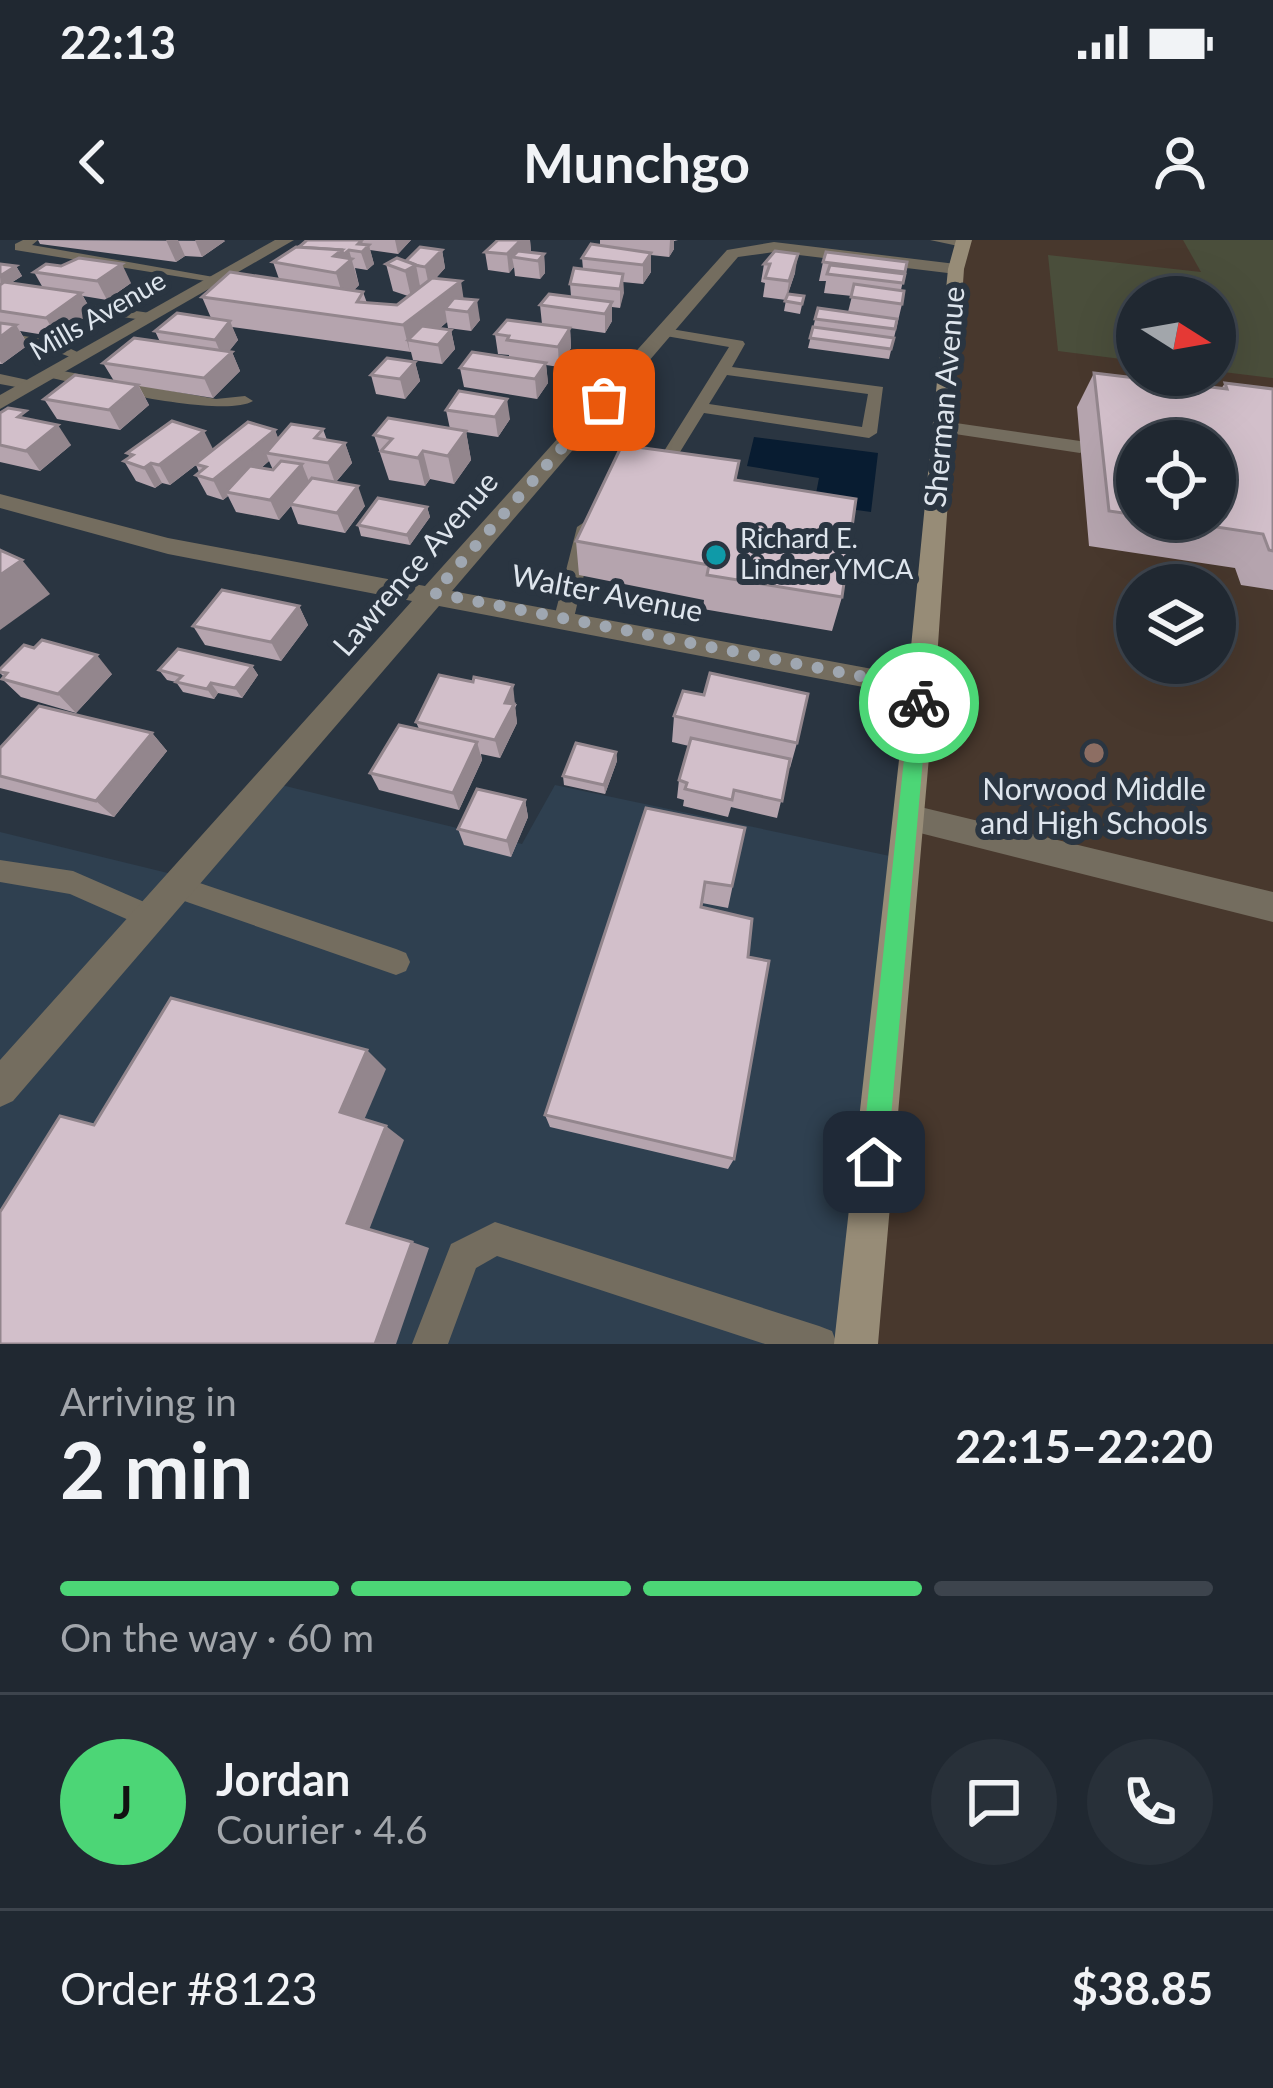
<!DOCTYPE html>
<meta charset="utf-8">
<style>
body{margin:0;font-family:Lato,sans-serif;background:#283039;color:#f1f3f6;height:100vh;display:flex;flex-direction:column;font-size:45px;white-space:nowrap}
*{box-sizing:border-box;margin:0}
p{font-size:39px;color:#a2a6ab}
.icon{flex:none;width:66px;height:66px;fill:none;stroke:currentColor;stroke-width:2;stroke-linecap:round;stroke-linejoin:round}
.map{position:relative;height:1104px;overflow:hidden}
.drawer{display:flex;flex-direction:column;background:#202831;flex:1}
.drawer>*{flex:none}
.needle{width:78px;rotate:101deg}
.buttons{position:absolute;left:1116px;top:36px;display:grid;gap:24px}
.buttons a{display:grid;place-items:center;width:120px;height:120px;border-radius:50%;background:#202831;box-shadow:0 12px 48px #0002,0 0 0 3px #3d444d;font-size:60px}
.pin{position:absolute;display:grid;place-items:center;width:102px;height:102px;color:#fff;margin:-51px;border-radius:24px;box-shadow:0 6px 18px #0006}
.courier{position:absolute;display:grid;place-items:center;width:120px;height:120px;margin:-60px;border:9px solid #4cd676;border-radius:50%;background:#fff;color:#222;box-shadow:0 3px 15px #0007}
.overview em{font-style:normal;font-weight:700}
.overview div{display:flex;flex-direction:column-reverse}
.overview{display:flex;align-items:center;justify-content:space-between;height:204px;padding:0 60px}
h1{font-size:78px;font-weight:700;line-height:90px}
.bar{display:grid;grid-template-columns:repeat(4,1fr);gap:18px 12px;align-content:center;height:144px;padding:0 60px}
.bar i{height:15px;border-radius:9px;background:#3d444d}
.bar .on{background:#4cd676}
.bar p{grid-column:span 4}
.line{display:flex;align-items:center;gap:30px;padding:0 60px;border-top:3px solid #3d444d}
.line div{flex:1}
.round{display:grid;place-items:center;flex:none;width:126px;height:126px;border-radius:63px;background:#283039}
.status{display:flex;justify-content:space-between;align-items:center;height:84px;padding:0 60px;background:#202831;direction:ltr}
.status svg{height:33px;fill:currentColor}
header{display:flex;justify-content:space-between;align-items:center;height:156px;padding:0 60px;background:#202831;font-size:54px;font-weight:700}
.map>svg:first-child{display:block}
</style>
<div class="status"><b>22:13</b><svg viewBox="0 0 49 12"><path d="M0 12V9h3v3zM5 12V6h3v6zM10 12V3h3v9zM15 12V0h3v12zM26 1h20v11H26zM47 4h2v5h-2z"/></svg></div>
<header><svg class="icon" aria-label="back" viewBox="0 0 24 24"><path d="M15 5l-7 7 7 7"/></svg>Munchgo<svg class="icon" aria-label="person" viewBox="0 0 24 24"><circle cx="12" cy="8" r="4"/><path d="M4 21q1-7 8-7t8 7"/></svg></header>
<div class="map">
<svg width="1273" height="1104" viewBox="0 0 1273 1104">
<rect width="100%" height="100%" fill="#2a3541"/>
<!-- built -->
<polygon fill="#2f4050" points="269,542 522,604 555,545 904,619 856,1104 0,1104 0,592 184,637"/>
<!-- education -->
<path fill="#48382d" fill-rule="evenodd" d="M964 0H1273V1104H856ZM1137 57H1215V135H1137ZM1137 201H1215V279H1137ZM1137 345H1215V423H1137Z"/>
<!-- green -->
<polygon fill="#4a4e3b" points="1183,0 1273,0 1273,138 1215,131 1215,57 1137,57 1137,121 1058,111 1048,15 1201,32"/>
<!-- water -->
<polygon fill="#081c31" points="754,197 878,213 871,272 814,264 819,238 747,226"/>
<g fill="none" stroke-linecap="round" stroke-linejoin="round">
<!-- lane -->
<g fill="#746d5f" fill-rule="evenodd">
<polygon points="23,0 38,0 32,5 225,39 218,43 15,10 15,4"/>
<polygon points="930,0 966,0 969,3 963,7"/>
<polygon points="19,54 150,73 157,77 150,81 19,62 0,67 0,59"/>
<path d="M665 88 743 101 745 104 732 127 883 147 877 193 869 198 704 173 667 233H644V225L656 224 729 107 660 95 658 92ZM727 135 868 154 862 187 709 164Z"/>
<polygon points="0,92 54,101 88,117 81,121 46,108 0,100"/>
<path d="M52 129 216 159 245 156 253 161C223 179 87 146 47 137V131Z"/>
<polygon points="0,134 37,142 40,145 32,150 0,144"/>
<polygon points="586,281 595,287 574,378 564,385 554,378 577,287"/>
<polygon points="0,620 73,631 158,668 162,677 158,686 149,689 70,654 0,642"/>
<polygon points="176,635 396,709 406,713 410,722 406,731 396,735 167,655 163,647 167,639"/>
<polygon points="495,982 819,1086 832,1091 837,1104 765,1104 497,1016 476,1028 448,1104 412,1104 451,1004"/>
</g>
<!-- street -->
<g fill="#746d5f" fill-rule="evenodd">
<polygon points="275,0 294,0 0,169 0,155"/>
<polygon points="774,2 956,24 964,29 956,34 774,12 738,17 452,351 921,438 931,441 935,448 931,455 921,458 439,366 13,861 0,867 0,820 412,361 168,314 0,268 0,254 168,298 425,346 727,10"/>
<polygon points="942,181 1080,201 1090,207 1080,213 935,191 932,187"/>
<polygon points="908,564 1273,652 1273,682 908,590 897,586 893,577 897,568"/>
</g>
<!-- secondary -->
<polygon fill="#978c77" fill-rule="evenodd" points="956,0 972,0 964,29 935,448 878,1104 834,1104 907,448 948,29"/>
</g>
<!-- wall -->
<g fill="#b5a4ae" fill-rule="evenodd">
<polygon points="38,0 225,1 202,17 185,16 176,22 40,4"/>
<polygon points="307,0 411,0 398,14 370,10 374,24 367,30 355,28 359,45 354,50 363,52 367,63 397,65 408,56 393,51 386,24 406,21 442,10 445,28 436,38 464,59 480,80 471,91 448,88 447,82 440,88 451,90 455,109 442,124 413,120 411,112 232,87 238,100 229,111 232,112 240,131 213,158 139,146 149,165 120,190 57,179 44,159 114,141 103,123 160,102 155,91 211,78 202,57 279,39 273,22"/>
<polygon points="498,0 530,0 531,12 544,14 545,33 540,39 515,36 514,27 509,33 488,30 485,12"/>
<polygon points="600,0 678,0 674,1 674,9 669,17 651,15 651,32 643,44 623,42 620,68 612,67 612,81 605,93 570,88 571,108 559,127 546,125 548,143 537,159 464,147 460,128 509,118 509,115 498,114 495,94 542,84 540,65 571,56 570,44 583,29 582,18 600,6"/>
<polygon points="823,22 907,22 901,50 902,64 889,119 808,108 818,68 848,72 852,56 824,53 826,41 819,41"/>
<polygon points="0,24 16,26 22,36 11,43 43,48 34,32 131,43 107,60 83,56 92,72 57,97 20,91 28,105 2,124 0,124"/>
<polygon points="764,24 795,33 787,56 804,56 800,74 784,71 786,60 763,57 765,43 761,42"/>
<polygon points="415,122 420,141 405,159 376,154 371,135"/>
<path d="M1094 133 1221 149 1225 143 1273 149V350L1241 345 1235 328 1089 306 1077 167ZM1137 201 1215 279H1137Z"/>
<polygon points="446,170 510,179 498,197 466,192 471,220 454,244 430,239 425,246 389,240 374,195 450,189"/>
<polygon points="0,173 31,180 71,205 40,231 0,222"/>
<path d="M323 189 327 200 345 203 352 223 336 242 365 266 345 293 298 284 291 266 279 280 236 272 228 256 223 260 207 255 196 235 199 232 196 225 170 245 162 243 155 248 136 241 124 221 130 217 127 213 213 209 275 190 278 199ZM269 221 273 230 261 228Z"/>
<polygon points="739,221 736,240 842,357 832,391 703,369 704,360 579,335 576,301"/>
<polygon points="427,267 430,277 410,305 361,296 358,285"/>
<polygon points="299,366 308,385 281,421 205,405 193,386"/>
<polygon points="252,426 258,435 242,458 218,453 214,459 183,452 176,442 167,440 159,430"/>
<polygon points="0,429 112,434 76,473 21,457 2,439 4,437 0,433"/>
<polygon points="517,464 515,468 517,483 500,518 481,514 482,520 459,570 379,550 370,533 419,489 416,482"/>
<polygon points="674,476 797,503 790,528 789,528 777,578 731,567 728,577 683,566 684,560 677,558 679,540 689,506 672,502"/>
<polygon points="152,493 167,511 114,577 0,548 0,508"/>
<polygon points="616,512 617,521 605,554 564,545 563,536"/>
<polygon points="525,560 528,577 511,617 464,605 458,589"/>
<polygon points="646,568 745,588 728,668 702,663 701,667 748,717 734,919 728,929 550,887 545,875"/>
</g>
<!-- shaded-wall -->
<g fill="#93868d">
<polygon points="166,0 178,0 185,16 176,22"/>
<polygon points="195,0 224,0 225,1 202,17"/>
<polygon points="362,0 364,9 369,5 374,24 367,30 358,4"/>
<polygon points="395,0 411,0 398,14"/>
<polygon points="521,0 530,0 531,12 512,17 514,27 509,33 507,14"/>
<polygon points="670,0 674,0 674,9 669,17"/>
<polygon points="342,10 346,25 343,15 349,10 359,45 344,60 336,33 334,16"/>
<polygon points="442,10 445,28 429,46 425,27"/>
<polygon points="651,13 651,32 643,44 643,25"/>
<polygon points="544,14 545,33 540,39 538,21"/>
<polygon points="798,14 795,33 786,60 789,41"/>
<polygon points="122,24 131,43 107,60 97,41"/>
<polygon points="416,25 421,51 411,57 405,31"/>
<polygon points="16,26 22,36 1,49 0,36"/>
<polygon points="623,34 624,53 620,68 620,49"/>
<polygon points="461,41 465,68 445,69 447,82 422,103 408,100 410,113 403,85"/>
<polygon points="81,53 92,72 57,97 46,78"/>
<polygon points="477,60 480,80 471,91 468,72"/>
<polygon points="612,62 612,81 605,93 605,74"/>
<polygon points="230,81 238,100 223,119 215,100"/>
<polygon points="16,85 28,105 2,124 0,121 0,97"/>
<polygon points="570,88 571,108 559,127 558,107"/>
<polygon points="451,90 455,109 442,124 438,105"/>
<polygon points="232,112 240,131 213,158 204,138"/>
<polygon points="415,122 420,141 405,159 400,139"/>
<polygon points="546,123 548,143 537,159 535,139"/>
<polygon points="138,145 149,165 120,190 109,170"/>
<polygon points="507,159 510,179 498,197 495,177"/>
<polygon points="58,185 71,205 40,231 26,211"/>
<polygon points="275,190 283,210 266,213 269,221 232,253 226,252 228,256 223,260 213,240"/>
<polygon points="204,191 214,211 170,245 159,225"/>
<polygon points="466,191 471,220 454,244 448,216"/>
<polygon points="345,203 352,223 335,243 328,223"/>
<polygon points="423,211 430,239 425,246 418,218"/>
<polygon points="151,223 162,243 155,248 144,228"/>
<polygon points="302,224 310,244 279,280 270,260"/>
<polygon points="358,246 365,266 345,293 337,273"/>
<polygon points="427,267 430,277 410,305 407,295"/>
<polygon points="22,320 50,354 0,390 0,335"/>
<polygon points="299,366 308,385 281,421 271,402"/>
<polygon points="97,415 112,434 76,473 58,454"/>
<polygon points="252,426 258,435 242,458 235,448"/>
<polygon points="211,443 218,453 214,459 207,449"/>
<polygon points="513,445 517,483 500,518 495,500 505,463"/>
<polygon points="152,493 167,511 114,577 96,561"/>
<polygon points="477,502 482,520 459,570 453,553"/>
<polygon points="616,512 617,521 605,554 604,545"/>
<polygon points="525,560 528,577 511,617 507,601"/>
<polygon points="367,810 386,829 361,887 340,872"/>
<polygon points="386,886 404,900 369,990 347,983"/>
<polygon points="412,1002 429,1008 396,1104 375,1104"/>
</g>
<!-- building -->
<g fill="#d2bfca" stroke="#93868d" stroke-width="3">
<polygon points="307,0 362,0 358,4 369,5 362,12 349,10 343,15 342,10 299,7"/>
<polygon points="498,0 521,0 507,14 485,12"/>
<polygon points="591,4 651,13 643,25 582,18"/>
<polygon points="296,7 342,10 334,16 352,19 336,33 273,22"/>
<polygon points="420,7 442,10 425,27 414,25 416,25 406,21"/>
<polygon points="518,11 544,14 538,21 512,17"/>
<polygon points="775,11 798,14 789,41 765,38 770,24 764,24"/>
<polygon points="826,12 907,22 905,32 823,22"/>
<polygon points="79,18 122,24 97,41 34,32 46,24 61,26"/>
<polygon points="397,18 416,25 405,31 386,24"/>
<polygon points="0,24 16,26 0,36"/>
<polygon points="830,25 905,34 903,43 827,34"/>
<polygon points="574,28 623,34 620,49 570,44"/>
<polygon points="230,32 363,52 357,62 397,65 432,38 461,41 403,85 202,57"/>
<polygon points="4,42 81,53 46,78 0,71 0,45"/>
<polygon points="854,44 904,51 902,64 851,57"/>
<polygon points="549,54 612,62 605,74 540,65"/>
<polygon points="788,54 804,56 802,64 785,61"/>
<polygon points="454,58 477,60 468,72 445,69"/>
<polygon points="818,68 897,79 895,89 815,79"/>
<polygon points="177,73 230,81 215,100 155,91"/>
<polygon points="507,80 570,88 558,107 507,100 509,96 495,94"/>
<polygon points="0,83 16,85 0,97"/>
<polygon points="422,86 451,90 438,105 408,100"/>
<polygon points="813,87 894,98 891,109 810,98"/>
<polygon points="134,98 232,112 204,138 103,123"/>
<polygon points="472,112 546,123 535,139 460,128"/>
<polygon points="387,118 415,122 400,139 371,135"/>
<polygon points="1094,133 1227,149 1225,143 1273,149 1273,311 1269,310 1263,294 1164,279 1215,279 1215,201 1137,201 1137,275 1109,271"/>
<polygon points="75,135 138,145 109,170 44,159"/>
<polygon points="459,151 507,159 495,177 446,170"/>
<polygon points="8,168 26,171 18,177 58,185 26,211 0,205 0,173"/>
<polygon points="388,178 466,191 448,216 423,211 418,218 381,211 392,199 374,195"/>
<polygon points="172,181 204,191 159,225 151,223 144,228 124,221 133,215 127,213"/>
<polygon points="248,182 275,190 213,240 196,235 206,227 195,224"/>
<polygon points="291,184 323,189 315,198 345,203 328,223 266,213"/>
<polygon points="622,205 739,221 735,240 856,259 842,357 707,335 709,325 576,301"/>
<polygon points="281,221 302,224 270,260 226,252 250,226 273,230"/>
<polygon points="312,238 358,246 337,273 290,264"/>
<polygon points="378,258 427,267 407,295 358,285"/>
<polygon points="0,310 22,320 0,335"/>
<polygon points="222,350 299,366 271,402 193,386"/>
<polygon points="42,400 97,415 58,454 2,439 7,433 0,432 0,429 24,405 34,408"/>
<polygon points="178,409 252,426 235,448 211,443 207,449 176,442 182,436 159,430"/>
<polygon points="710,433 808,454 797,503 674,476 683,451 704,455"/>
<polygon points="439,435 473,442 474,437 513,445 505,463 514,464 495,500 416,482"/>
<polygon points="39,466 152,493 96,561 0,536 0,508"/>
<polygon points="399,485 477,502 453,553 370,533"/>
<polygon points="691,498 790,519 782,561 734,550 732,560 685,549 687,543 679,540"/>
<polygon points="576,503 616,512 604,545 563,536"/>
<polygon points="477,549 525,560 507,601 458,589"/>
<polygon points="646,568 745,588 732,646 705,642 701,667 752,679 748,717 769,721 734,919 545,875"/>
<polygon points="171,758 367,810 340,872 386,886 347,983 412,1002 375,1104 0,1104 0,972 60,876 94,885"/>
</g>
<!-- route -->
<polygon fill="#4cd676" points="919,456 928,463 887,922 883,931 874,935 865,931 861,922 910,463"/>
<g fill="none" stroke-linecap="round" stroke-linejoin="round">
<!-- done -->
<polyline stroke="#9fa7b1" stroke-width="12" stroke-dasharray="0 21.6" points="604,160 434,353 921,448 919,463"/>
</g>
<!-- markers -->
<circle fill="#0f9aa8" stroke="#2a3541" stroke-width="4.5" cx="716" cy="315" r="12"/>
<circle fill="#8d6e63" stroke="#2a3541" stroke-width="4.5" cx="1094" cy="513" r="12"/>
<g text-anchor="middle" stroke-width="12" stroke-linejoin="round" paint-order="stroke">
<!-- far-street labels -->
<g font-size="27" fill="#dee5ed" stroke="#2a3541">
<text transform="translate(98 76) rotate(-30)" y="9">Mills Avenue</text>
</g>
<!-- far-poi labels -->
<g font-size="27" fill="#dee5ed" stroke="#2a3541" text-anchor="start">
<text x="740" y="308">Richard E.<tspan x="740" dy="31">Lindner YMCA</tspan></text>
</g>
<!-- street labels -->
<g font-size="30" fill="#dee5ed" stroke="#2a3541">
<text transform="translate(945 157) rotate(-85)" y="10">Sherman Avenue</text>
<text transform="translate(416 324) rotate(-49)" y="10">Lawrence Avenue</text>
<text transform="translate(607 354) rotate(11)" y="10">Walter Avenue</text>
</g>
<!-- poi labels -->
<g font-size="30" fill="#dee5ed" stroke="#2a3541">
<text x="1094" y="560">Norwood Middle<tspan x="1094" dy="34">and High Schools</tspan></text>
</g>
</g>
</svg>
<div class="buttons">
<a><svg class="needle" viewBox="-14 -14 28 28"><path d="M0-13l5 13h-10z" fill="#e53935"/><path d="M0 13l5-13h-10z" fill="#a2a6ab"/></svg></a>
<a><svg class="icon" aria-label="locate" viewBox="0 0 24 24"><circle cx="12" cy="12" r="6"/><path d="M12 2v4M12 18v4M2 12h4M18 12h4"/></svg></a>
<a><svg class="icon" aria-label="layers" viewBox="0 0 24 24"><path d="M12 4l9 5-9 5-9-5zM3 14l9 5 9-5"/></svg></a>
</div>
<div class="pin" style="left:604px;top:160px;background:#ea580c"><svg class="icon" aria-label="bag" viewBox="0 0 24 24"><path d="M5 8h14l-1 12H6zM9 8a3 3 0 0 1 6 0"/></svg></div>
<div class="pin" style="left:874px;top:922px;background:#1f2937"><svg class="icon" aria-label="home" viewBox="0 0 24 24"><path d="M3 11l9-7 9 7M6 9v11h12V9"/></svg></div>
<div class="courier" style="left:919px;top:463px"><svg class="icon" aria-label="bike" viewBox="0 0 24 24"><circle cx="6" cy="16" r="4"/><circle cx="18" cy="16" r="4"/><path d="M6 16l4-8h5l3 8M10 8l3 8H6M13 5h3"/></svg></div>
</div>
<section class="drawer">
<div class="overview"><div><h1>2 min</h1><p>Arriving in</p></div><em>22:15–22:20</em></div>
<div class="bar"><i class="on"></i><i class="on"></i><i class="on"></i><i></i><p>On the way · 60 m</p></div>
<div class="line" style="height:216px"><b class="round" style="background:#4cd676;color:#111">J</b><div><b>Jordan</b><p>Courier · 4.6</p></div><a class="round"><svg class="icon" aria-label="chat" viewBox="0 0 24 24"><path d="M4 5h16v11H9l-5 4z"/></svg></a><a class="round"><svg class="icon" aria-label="phone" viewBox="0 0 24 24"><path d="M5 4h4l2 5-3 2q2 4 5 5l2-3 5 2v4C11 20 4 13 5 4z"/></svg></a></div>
<div class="line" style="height:156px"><div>Order #8123</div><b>$38.85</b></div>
</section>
